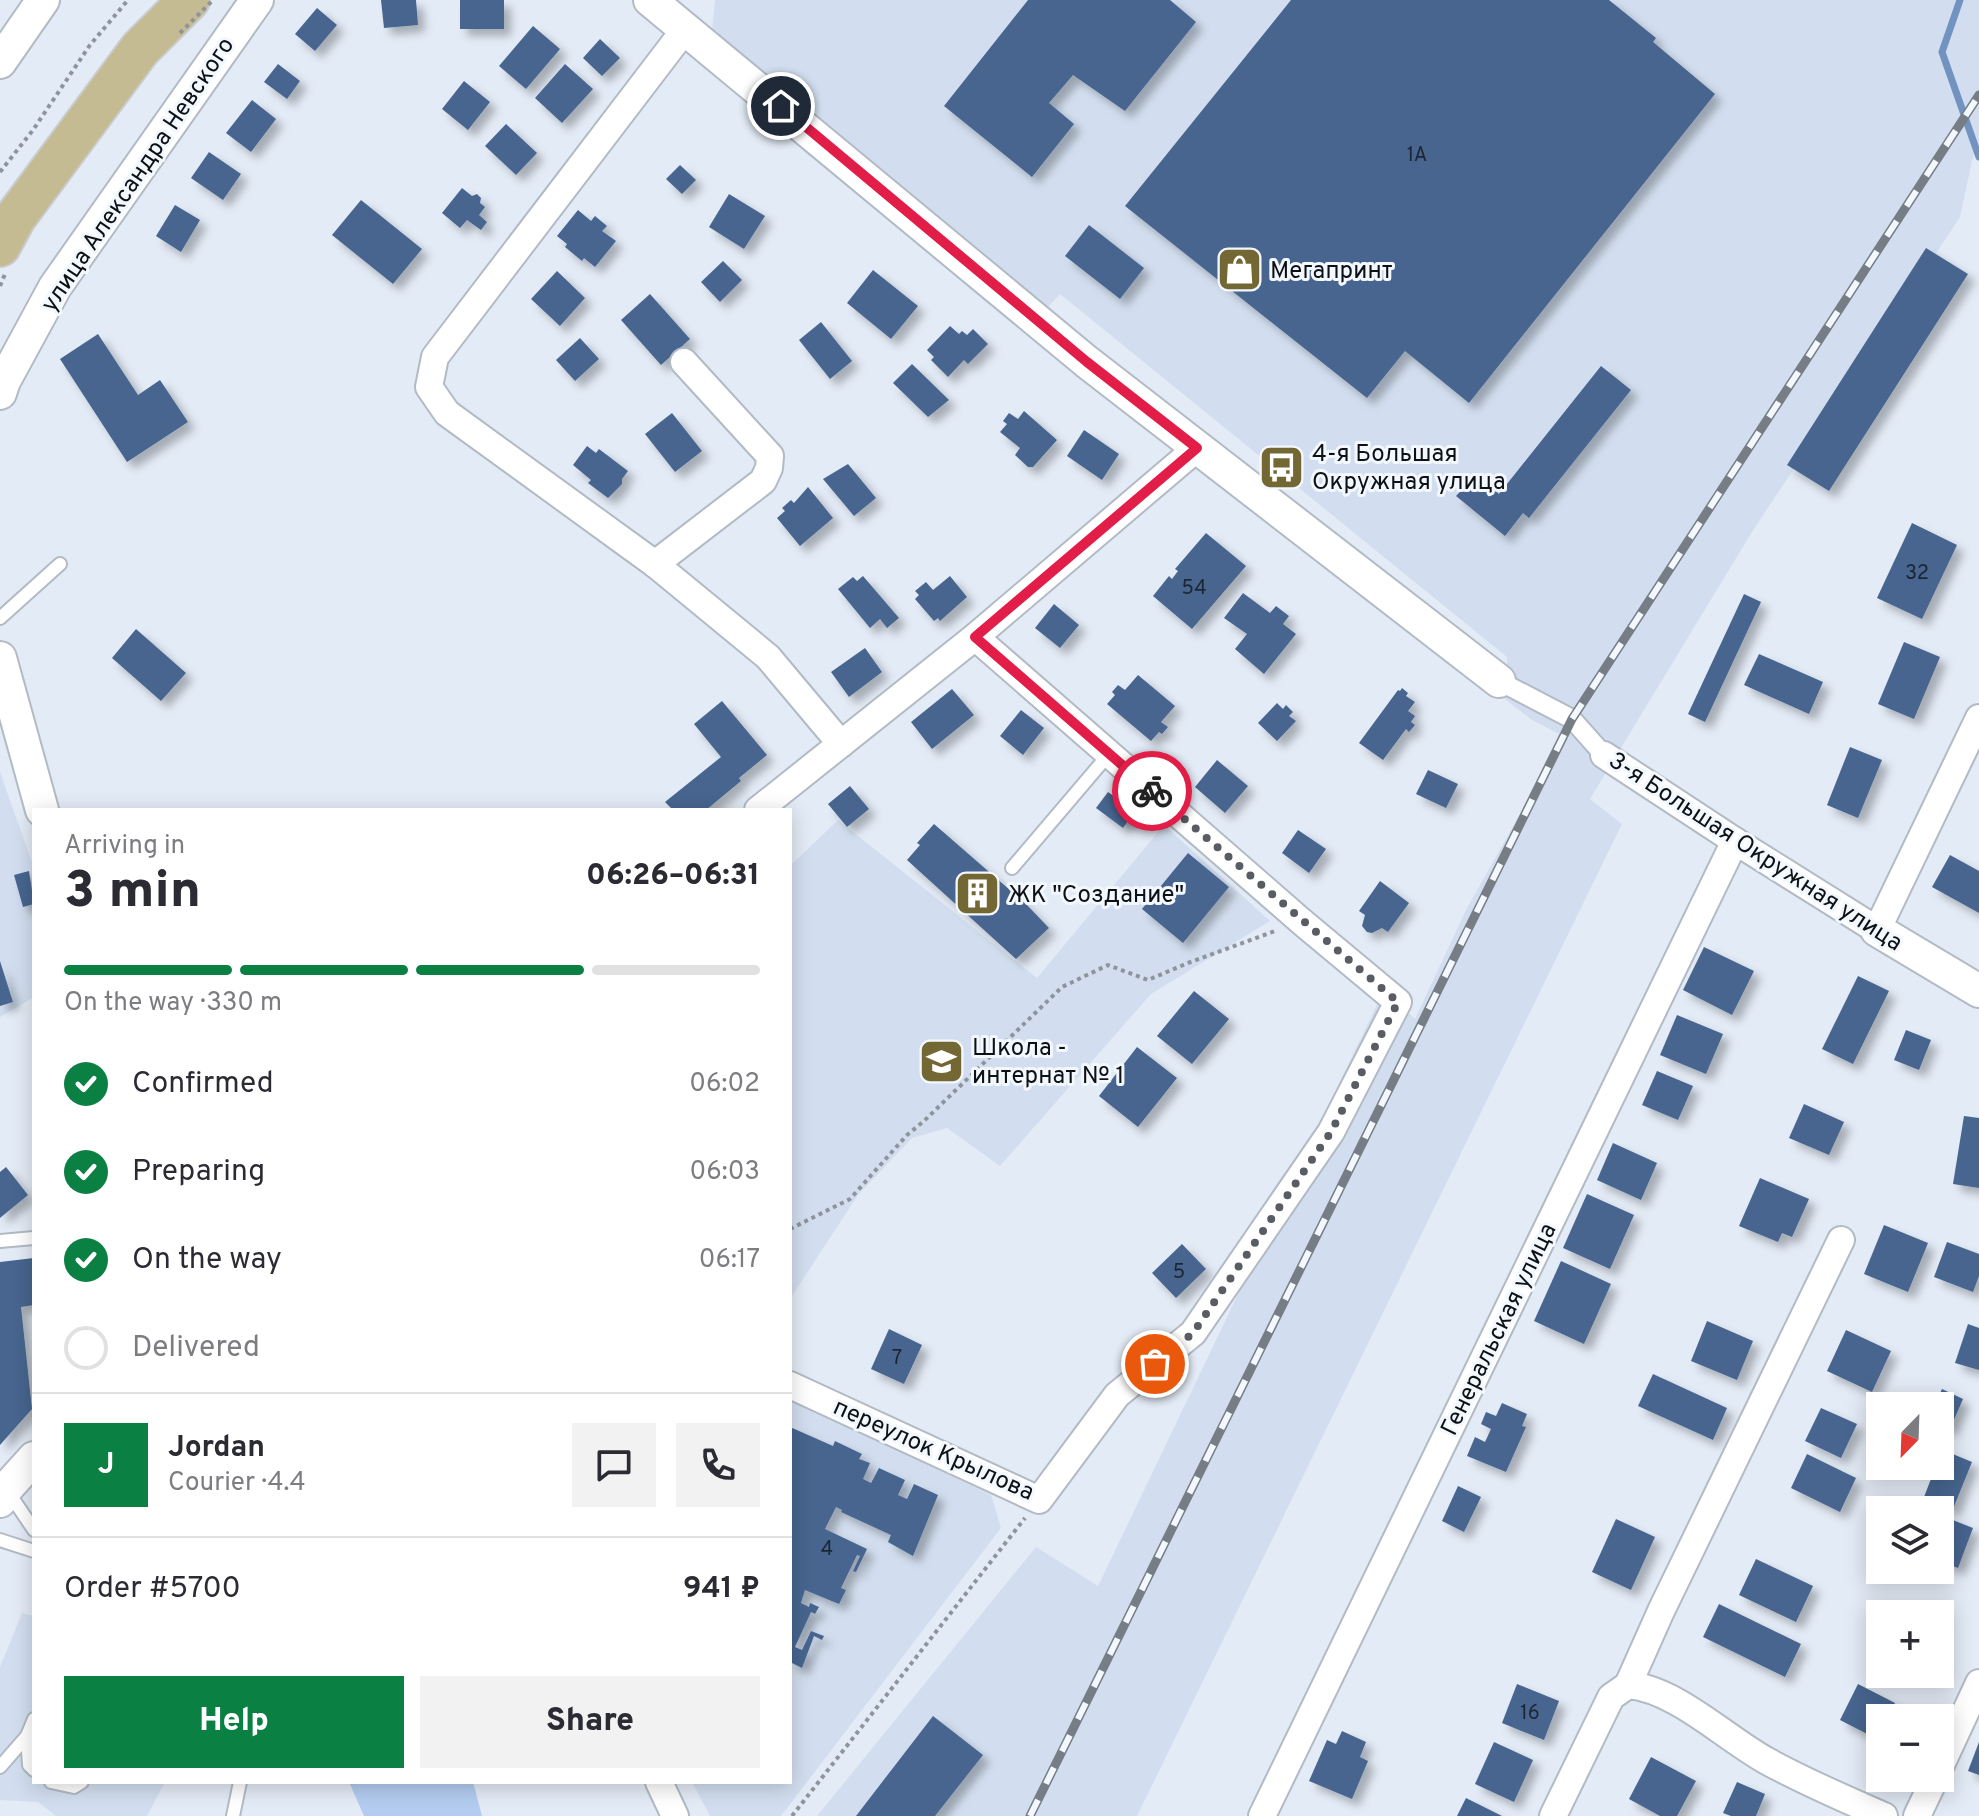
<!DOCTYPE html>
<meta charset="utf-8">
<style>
body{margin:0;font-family:Overpass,sans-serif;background:#f2f2f3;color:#2b2b33;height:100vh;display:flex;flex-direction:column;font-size:30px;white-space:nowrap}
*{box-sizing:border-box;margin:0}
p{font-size:26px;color:#7c7c81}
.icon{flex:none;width:44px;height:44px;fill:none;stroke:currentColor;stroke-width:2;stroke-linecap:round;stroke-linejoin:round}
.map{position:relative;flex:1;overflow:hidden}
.drawer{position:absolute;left:32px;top:808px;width:760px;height:976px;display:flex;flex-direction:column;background:#fff;border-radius:0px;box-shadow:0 4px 20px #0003}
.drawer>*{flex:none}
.needle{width:52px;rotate:203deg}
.fabs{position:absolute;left:1866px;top:1392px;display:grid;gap:16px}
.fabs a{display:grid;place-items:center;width:88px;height:88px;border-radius:0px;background:#fff;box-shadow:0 4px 20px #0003;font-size:40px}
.pin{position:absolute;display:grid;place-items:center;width:68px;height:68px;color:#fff;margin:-34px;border:4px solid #fff;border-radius:50%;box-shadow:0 2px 8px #0007}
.courier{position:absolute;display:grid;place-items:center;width:80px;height:80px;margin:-40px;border:6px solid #e11d48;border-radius:50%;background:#fff;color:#222;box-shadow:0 2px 10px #0007}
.overview em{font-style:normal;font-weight:800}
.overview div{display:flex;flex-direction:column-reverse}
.overview{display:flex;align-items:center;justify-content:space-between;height:136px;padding:0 32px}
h1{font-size:52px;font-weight:800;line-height:60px}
.bar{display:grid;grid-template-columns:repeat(4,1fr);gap:12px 8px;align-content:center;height:96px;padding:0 32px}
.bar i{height:10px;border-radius:6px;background:#e1e1e2}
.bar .on{background:#0b8043}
.bar p{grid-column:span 4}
.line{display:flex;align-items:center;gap:20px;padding:0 32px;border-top:2px solid #e1e1e2}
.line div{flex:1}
.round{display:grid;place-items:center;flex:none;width:84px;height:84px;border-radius:0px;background:#f2f2f3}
ol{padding:0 32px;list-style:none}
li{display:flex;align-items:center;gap:24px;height:88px}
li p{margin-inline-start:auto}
li .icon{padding:8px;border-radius:50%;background:#0b8043;color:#fff;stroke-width:4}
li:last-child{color:#7c7c81}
li i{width:44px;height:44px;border:4px solid #e1e1e2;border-radius:50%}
.primary-button{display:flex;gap:16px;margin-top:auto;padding:16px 32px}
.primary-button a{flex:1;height:92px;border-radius:0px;background:#0b8043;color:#fff;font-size:32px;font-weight:800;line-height:92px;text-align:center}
.primary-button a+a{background:#f2f2f3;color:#2b2b33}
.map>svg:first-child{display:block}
</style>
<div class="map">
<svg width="1979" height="1816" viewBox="0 0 1979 1816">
<defs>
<filter id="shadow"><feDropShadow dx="7" dy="7" stdDeviation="4" flood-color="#0004"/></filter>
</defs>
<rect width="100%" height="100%" fill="#e3ebf6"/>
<!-- built -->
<g fill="#d2deef">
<polygon points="715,0 1979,0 1979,144 1974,152 1960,217 1752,532 1590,799 1622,824 1137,1816 817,1816 1036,1547 1098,1586 1384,990 1415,1019 1466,910 1520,814 1559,734 1532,720 1506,700 1507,657 1060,294 1047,308 711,40"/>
<polygon points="0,772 34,868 34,997 0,1017"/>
<polygon points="838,820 1037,978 1164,825 1270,921 1151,994 1000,1166 947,1128 912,1138 858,1195 790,1299 790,866"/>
<polygon points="790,1399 991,1495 1001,1528 781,1816 710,1816 692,1782 790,1782"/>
<polygon points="22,1613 34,1616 34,1782 165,1782 147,1816 56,1816 38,1802 0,1800 0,1667"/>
</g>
<!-- green -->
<polygon fill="#b3ccf0" points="349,1782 473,1782 482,1816 364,1816"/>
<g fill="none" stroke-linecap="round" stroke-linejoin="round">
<!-- stream -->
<polyline stroke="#7293c0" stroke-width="7" points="1960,0 1942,52 1979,157"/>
</g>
<!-- building -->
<g fill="#47658f" filter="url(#shadow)">
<polygon points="381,0 416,0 418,25 384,28"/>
<rect x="460" y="0" width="44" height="29"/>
<polygon points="1028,0 1170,0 1196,22 1125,111 1073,75 1049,103 1074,124 1032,177 944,106"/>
<polygon points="1291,0 1609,0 1656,38 1653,42 1715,94 1469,403 1405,351 1367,398 1125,206"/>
<polygon points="317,8 337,25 315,51 295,34"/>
<polygon points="533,26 560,49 526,89 499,66"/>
<polygon points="600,39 620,58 602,76 583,58"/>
<polygon points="278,64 300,81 287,99 264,82"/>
<polygon points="565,64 593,89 562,123 535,98"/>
<polygon points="464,81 490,102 468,130 442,109"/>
<polygon points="252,100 276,119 251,152 226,133"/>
<polygon points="506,124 537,153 516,175 485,146"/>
<polygon points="209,152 241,174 223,200 191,178"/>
<polygon points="680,165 696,180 682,194 666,179"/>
<polygon points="462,188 472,196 477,194 481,198 480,203 485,207 479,215 487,222 481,230 467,220 460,228 442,213"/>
<polygon points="729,194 765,216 744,249 709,227"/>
<polygon points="361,200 422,249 393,284 332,235"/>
<polygon points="175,205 200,220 181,252 156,236"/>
<polygon points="578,210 591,221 595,216 607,226 602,231 616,241 595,267 584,258 582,261 565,247 567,244 557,236"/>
<polygon points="1089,225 1144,268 1120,299 1065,256"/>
<polygon points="1926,248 1968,274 1829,491 1787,465"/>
<polygon points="723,261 742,280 720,302 701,282"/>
<polygon points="873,270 918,306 891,339 847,303"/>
<polygon points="557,271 585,298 560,326 531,299"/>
<polygon points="650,294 690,339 661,365 621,320"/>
<polygon points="821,322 852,361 830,379 799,340"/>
<polygon points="950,326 959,334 962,331 967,335 973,329 988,344 968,364 964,360 948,377 931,360 934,357 927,350"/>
<polygon points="98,334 138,395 160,380 188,422 127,462 60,359"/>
<polygon points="580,338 599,359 575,381 556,360"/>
<polygon points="912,364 949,400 928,417 893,383"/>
<polygon points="1601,366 1631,390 1529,518 1523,513 1505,536 1456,496 1476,475 1499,494"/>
<polygon points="1024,411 1057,440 1033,467 1028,467 1015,455 1020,448 1000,432 1007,424 1003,421 1009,413 1018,419"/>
<polygon points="672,413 702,451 675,472 645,434"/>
<polygon points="1084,430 1119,454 1102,480 1067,456"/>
<polygon points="587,446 596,453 599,449 628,471 622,479 622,484 608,498 588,483 591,480 573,465"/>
<polygon points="848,464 876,498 854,516 823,479"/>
<polygon points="808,487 833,518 800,546 777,518 785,511 782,508 791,500 794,503"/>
<polygon points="1912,523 1957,545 1922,619 1877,598"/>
<polygon points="1206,533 1246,566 1192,629 1153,596 1169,576 1172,579 1178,571 1175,569"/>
<polygon points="863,576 899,618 887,628 880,619 870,628 838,589 853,577 857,581"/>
<polygon points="950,576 967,597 940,621 938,618 934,621 915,599 919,595 915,591 926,582 933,590"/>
<polygon points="1243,593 1270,613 1276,606 1289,616 1283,624 1296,634 1264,674 1235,649 1247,634 1224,618"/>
<polygon points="1744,594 1761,602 1705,722 1688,714"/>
<polygon points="1054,604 1079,625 1060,648 1035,628"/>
<polygon points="136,629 186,673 161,701 112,658"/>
<polygon points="1904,642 1940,657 1914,719 1878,704"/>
<polygon points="865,648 882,672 849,697 831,672"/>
<polygon points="1759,654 1823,682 1809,714 1744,685"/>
<polygon points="1138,675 1175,706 1161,722 1168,727 1162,734 1159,732 1151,741 1107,704 1115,695 1112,692 1118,685 1125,690"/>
<polygon points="1402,688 1408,693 1406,696 1415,702 1408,711 1415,716 1411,722 1415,725 1409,732 1406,729 1383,760 1359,743 1398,690 1400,691"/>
<polygon points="952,689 974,715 932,749 911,722"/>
<polygon points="722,701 767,755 739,778 741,781 706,810 673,810 665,802 721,757 694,724"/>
<polygon points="1277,703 1283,709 1286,705 1293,712 1289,716 1296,721 1277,741 1258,723"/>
<polygon points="1021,710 1044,728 1023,755 1000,736"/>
<polygon points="1850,747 1882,760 1858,818 1827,805"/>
<polygon points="1217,760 1248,786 1225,813 1195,787"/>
<polygon points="1428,770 1458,784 1446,808 1416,794"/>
<polygon points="850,786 869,809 847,827 828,804"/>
<polygon points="1108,792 1135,811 1123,828 1096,808"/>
<polygon points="934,824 1026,904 1049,928 1016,959 907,860 920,845 917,843"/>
<polygon points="1298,830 1326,849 1309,873 1282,853"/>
<polygon points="1188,853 1229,887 1183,943 1142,909"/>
<polygon points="1950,855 1979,871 1979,913 1932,887"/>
<polygon points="29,871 34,904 23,907 14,875"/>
<polygon points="1380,881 1409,903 1388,932 1382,928 1372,933 1367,932 1362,926 1365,915 1359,911"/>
<polygon points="1704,947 1754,971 1732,1015 1683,990"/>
<polygon points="0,961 13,1002 0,1006"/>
<polygon points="1858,976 1889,991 1853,1064 1822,1049"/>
<polygon points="1194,991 1229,1019 1192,1064 1157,1036"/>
<polygon points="1677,1015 1723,1034 1706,1074 1660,1055"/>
<polygon points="1906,1030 1931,1040 1919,1070 1894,1060"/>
<polygon points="1137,1047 1177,1078 1138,1127 1099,1096"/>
<polygon points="1657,1071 1693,1086 1678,1120 1642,1105"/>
<polygon points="1804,1104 1844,1122 1829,1155 1789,1138"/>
<polygon points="1964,1116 1979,1118 1979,1188 1953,1184"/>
<polygon points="1613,1143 1657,1163 1641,1200 1597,1180"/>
<polygon points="6,1167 28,1195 0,1218 0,1172"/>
<polygon points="1760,1178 1809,1199 1792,1237 1782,1233 1778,1242 1739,1226"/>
<polygon points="1587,1194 1634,1215 1610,1269 1563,1248"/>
<polygon points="1884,1225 1928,1243 1908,1292 1864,1274"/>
<polygon points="1947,1242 1979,1254 1979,1276 1973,1292 1934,1277"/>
<polygon points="1182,1244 1206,1269 1176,1298 1152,1273"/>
<polygon points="34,1258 34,1305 21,1307 32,1409 0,1445 0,1262"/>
<polygon points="1561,1261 1611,1284 1584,1344 1534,1321"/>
<polygon points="1707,1321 1753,1341 1737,1380 1691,1361"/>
<polygon points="1968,1324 1979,1328 1979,1370 1955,1363"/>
<polygon points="889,1329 922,1345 904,1384 871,1369"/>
<polygon points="1846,1330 1891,1351 1872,1392 1827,1371"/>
<polygon points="1653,1374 1727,1408 1713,1440 1638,1406"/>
<polygon points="1942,1389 1963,1399 1950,1429 1940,1425 1940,1406 1934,1406"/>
<polygon points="1502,1403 1527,1414 1522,1426 1526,1427 1506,1472 1467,1456 1475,1437 1485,1442 1491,1429 1481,1424 1486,1412 1496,1416"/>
<polygon points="1821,1408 1857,1424 1841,1458 1805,1441"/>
<polygon points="790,1427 833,1446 835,1441 862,1454 859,1459 870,1463 863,1479 871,1483 879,1468 905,1480 898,1495 907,1499 914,1484 938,1495 913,1556 888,1542 891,1535 841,1512 842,1510 836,1507 825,1529 867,1549 856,1572 853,1571 860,1556 857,1555 841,1588 846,1590 839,1604 805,1590 801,1603 809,1607 810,1603 819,1607 815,1614 811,1612 795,1647 802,1650 811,1631 824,1636 822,1640 814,1636 802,1668 790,1662"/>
<polygon points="1943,1450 1972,1462 1953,1509 1924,1497 1936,1466 1940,1466"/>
<polygon points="1807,1454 1856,1478 1840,1512 1791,1488"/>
<polygon points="1458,1486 1481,1497 1464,1532 1442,1521"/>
<polygon points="1940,1515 1973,1528 1958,1568 1940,1561"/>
<polygon points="1616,1519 1655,1537 1631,1590 1592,1572"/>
<polygon points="1756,1559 1813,1586 1796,1622 1739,1595"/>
<polygon points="1719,1604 1801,1644 1785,1677 1703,1637"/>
<polygon points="1880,1641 1880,1667 1870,1662"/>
<polygon points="1517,1684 1559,1701 1544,1740 1502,1723"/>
<polygon points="1858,1684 1895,1703 1888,1718 1880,1718 1880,1733 1877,1739 1840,1720"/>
<polygon points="933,1716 983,1755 935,1816 856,1816"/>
<polygon points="1342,1731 1366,1742 1360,1757 1368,1761 1352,1799 1309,1781 1327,1740 1336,1744"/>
<polygon points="1494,1742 1533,1760 1514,1802 1475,1784"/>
<polygon points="1979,1742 1979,1775 1968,1771"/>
<polygon points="1651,1757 1696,1781 1677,1816 1660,1816 1629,1799"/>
<polygon points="1737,1782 1765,1794 1756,1816 1731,1816 1723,1813"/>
<polygon points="1466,1798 1502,1816 1457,1816"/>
</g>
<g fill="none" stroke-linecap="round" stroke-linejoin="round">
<defs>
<g id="service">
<polyline points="0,618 60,564"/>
<polyline points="1012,868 1109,754"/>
<polyline points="0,1241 34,1238"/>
<polyline points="9,1493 34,1530"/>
<polyline points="0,1540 34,1551"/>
<polyline points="27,1736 29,1765 34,1770"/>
<polyline points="0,1767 27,1736 34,1719"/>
<polyline points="51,1782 74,1787 82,1782"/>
<polyline points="233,1816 240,1782"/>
</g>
<polyline id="pedestrian" points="1499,681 1572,719 1604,755"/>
<g id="minor">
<polyline points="686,28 435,357 429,387 447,413 655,564 768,657 841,744"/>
<polyline points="655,564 763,481 769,468 770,456 684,362"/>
<polyline points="1604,755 1735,841 1877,930 1979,718"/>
<polyline points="758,810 975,637 1197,448"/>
<polyline points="790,1385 1039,1500 1117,1395 1193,1333 1331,1132 1398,1002 1302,922 975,637"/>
<polyline points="1628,1685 1661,1611 1841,1240"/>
<polyline points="1940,1767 1979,1683"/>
<polyline points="659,1782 675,1816"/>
<polyline points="1262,1816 1735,841"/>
<path d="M1553 1816 1611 1697 1628 1685C1676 1689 1725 1738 1767 1761 1805 1782 1845 1799 1884 1816"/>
<polyline points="1917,1816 1935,1778"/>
</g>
<g id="tertiary">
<polyline points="650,0 1087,362 1499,681"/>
<polyline points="0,62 43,0"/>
<polyline points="0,393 4,381 55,287 257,0"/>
<polyline points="0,658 42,810"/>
<polyline points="1877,930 1979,991"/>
<polyline points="0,1501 6,1489 34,1458"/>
</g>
<polyline id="primary" points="0,246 15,218 140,49 189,0"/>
</defs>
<!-- service casing -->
<use href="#service" stroke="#b2bac4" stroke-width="16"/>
<!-- pedestrian casing -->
<use href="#pedestrian" stroke="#b2bac4" stroke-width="22"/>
<!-- minor casing -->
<use href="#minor" stroke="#b2bac4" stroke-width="30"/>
<!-- tertiary casing -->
<use href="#tertiary" stroke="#b2bac4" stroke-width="36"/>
<!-- primary casing -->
<use href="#primary" stroke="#cacbcb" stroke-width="44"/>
<!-- path -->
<g stroke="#8e949c" stroke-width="4" stroke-dasharray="4 4" stroke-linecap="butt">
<polyline points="0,172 33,130 90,45 128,0"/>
<polyline points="0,286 5,274"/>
<polyline points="790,1229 850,1199 907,1135 924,1121 1062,987 1108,965 1148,980 1188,963 1275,931"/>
<polyline points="792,1816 1025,1518"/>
</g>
<!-- service -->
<use href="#service" stroke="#fff" stroke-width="12"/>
<!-- pedestrian -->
<use href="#pedestrian" stroke="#fff" stroke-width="18"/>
<!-- minor -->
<use href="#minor" stroke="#fff" stroke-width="26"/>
<!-- tertiary -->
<use href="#tertiary" stroke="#fff" stroke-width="32"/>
<!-- primary -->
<use href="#primary" stroke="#c5bb92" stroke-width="40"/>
<defs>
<polyline id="rail" points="1030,1816 1572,719 1979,95"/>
</defs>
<!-- rail casing -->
<use href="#rail" stroke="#777d84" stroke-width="9"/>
<!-- rail -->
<use href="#rail" stroke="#f3f8fe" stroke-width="6" stroke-dasharray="18" stroke-linecap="butt"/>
<!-- path-bridge -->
<polyline stroke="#8e949c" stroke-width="4" stroke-dasharray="4 4" stroke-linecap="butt" points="180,33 213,0"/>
</g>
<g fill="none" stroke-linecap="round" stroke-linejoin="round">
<!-- done -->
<polyline stroke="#595d63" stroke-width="8" stroke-dasharray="0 14.4" points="1152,791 1398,1002 1331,1132 1193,1333 1155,1364"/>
<!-- route -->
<polyline stroke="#e11d48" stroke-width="10" points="781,106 1087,362 1197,448 975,637 1152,791"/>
</g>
<!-- icons -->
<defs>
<symbol id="shop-square" viewBox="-11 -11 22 22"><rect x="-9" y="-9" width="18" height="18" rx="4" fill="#736734" stroke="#f3f8fe"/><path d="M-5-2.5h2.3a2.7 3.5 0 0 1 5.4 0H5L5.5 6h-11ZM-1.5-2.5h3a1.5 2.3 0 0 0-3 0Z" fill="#fff"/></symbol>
<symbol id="bus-square" viewBox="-11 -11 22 22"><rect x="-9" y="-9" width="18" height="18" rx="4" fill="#736734" stroke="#f3f8fe"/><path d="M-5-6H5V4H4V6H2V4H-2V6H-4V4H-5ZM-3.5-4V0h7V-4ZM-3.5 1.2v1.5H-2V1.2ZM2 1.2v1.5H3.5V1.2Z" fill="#fff"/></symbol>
<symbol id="building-square" viewBox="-11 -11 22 22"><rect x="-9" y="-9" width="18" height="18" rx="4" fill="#736734" stroke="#f3f8fe"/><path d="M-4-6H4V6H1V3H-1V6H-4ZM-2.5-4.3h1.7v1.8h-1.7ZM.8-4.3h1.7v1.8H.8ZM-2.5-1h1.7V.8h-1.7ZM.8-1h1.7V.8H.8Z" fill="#fff"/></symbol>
<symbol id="school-square" viewBox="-11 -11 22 22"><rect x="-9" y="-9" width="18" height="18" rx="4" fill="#736734" stroke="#f3f8fe"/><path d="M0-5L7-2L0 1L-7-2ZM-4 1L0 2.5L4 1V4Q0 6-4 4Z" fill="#fff"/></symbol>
</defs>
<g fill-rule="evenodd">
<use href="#shop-square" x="1214" y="244" width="51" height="51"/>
<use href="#bus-square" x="1256" y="442" width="51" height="51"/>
<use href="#building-square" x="952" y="868" width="51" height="51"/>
<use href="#school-square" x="916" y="1036" width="51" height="51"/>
</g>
<g text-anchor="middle" stroke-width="6" stroke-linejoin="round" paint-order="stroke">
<!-- number labels -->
<g font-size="20" fill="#1c2633">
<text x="1417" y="161">1А</text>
<text x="1917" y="579">32</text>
<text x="1194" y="594">54</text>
<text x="1179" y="1278">5</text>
<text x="897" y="1364">7</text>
<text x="827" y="1555">4</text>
<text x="1530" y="1719">16</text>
</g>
<!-- street labels -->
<g font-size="24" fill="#0e1114" stroke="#f3f8fe">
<text transform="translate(137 174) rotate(-56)" y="8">улица Александра Невского</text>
<text transform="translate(1756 851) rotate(33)" y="8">3-я Большая Окружная улица</text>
<text transform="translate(1498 1329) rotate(-64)" y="8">Генеральская улица</text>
<text transform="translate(934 1449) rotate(24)" y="8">переулок Крылова</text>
</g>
<!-- poi labels -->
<g font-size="24" fill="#0e1114" stroke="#f3f8fe" text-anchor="start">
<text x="1270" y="278">Мегапринт</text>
<text x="1312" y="461">4-я Большая<tspan x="1312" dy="28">Окружная улица</tspan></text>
<text x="1008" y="902">ЖК "Создание"</text>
<text x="972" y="1055">Школа -<tspan x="972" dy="28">интернат № 1</tspan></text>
</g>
</g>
</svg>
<div class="fabs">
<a><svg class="needle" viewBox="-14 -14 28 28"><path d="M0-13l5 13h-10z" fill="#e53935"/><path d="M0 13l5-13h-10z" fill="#7c7c81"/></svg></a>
<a><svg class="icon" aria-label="layers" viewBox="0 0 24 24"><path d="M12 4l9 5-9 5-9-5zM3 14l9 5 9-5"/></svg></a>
<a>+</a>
<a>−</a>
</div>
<div class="pin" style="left:1155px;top:1364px;background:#ea580c"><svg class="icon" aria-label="bag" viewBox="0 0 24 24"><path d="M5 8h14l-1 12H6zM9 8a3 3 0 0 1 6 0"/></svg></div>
<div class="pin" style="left:781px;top:106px;background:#1f2937"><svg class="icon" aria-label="home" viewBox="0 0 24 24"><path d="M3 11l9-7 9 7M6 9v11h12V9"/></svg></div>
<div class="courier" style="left:1152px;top:791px"><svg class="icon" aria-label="bike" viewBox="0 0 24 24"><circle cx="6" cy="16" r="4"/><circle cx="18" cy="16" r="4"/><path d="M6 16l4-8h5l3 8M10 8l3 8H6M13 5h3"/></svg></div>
<section class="drawer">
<div class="overview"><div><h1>3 min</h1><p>Arriving in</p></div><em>06:26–06:31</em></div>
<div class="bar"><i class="on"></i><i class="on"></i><i class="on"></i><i></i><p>On the way · 330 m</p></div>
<ol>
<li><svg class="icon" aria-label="check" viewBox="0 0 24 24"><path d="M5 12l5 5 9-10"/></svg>Confirmed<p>06:02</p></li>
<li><svg class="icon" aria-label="check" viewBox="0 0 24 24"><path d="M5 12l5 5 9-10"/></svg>Preparing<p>06:03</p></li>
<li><svg class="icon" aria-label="check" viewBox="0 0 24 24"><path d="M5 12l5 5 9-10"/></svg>On the way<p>06:17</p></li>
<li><i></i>Delivered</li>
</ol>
<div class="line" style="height:144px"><b class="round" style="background:#0b8043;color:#fff">J</b><div><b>Jordan</b><p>Courier · 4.4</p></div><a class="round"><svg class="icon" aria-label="chat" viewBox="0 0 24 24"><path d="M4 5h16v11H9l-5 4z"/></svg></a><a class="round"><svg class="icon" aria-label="phone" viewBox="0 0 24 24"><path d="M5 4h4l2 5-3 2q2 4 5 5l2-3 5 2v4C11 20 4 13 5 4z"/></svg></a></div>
<div class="line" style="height:104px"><div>Order #5700</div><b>941 ₽</b></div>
<div class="primary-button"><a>Help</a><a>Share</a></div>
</section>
</div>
